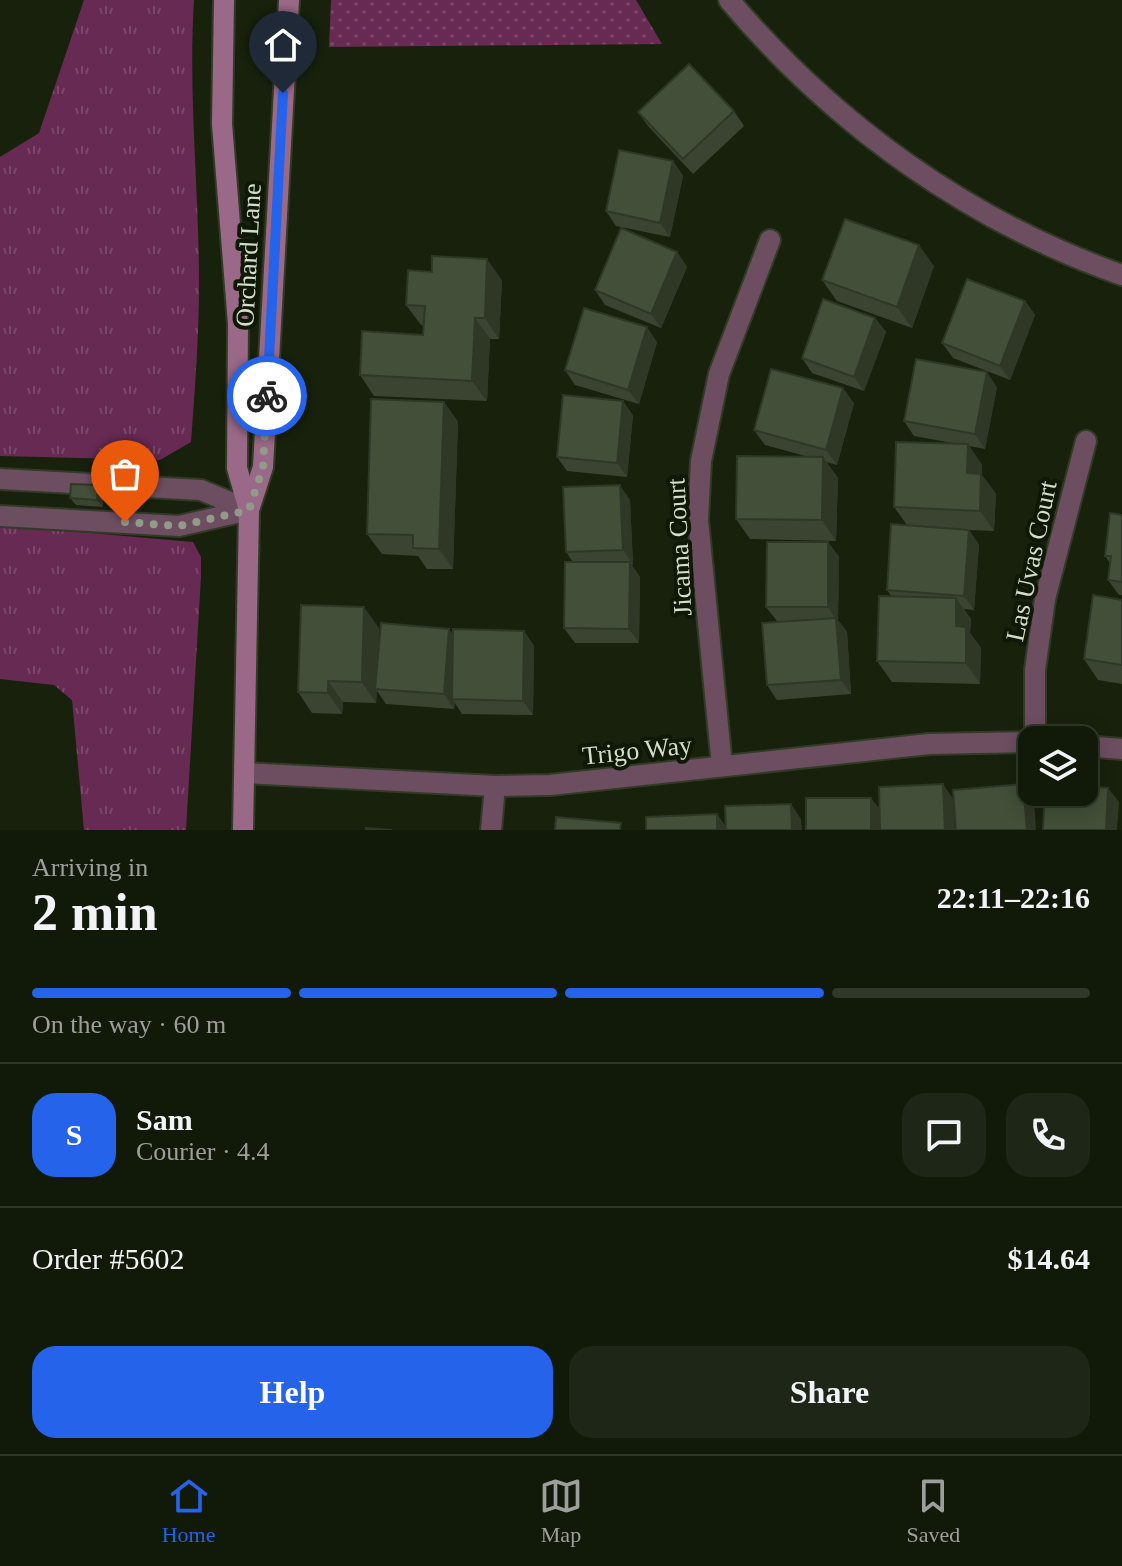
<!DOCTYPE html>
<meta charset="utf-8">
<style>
body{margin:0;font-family:Georgia,serif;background:#1e2617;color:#f1f3f6;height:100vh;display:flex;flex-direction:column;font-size:30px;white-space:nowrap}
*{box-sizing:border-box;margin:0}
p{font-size:26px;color:#9ca09c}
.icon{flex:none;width:44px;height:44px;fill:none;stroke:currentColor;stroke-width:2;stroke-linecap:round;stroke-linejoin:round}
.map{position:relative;height:830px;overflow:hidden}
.side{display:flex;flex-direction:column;background:#111909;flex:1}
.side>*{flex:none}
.buttons{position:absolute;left:1018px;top:726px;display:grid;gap:16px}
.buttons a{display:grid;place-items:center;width:80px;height:80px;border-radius:16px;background:#111909;box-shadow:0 4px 20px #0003,0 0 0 2px #30382a;font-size:40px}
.pin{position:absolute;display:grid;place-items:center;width:68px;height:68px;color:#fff;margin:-82px -34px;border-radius:50% 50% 50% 0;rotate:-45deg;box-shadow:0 0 8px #0007}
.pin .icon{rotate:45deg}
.courier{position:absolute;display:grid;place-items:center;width:80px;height:80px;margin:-40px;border:6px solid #2563eb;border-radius:50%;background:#fff;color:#222;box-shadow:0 2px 10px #0007}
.overview em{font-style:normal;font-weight:700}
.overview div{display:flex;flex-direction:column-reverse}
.overview{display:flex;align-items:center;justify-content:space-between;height:136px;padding:0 32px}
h1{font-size:52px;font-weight:700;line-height:60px}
.bar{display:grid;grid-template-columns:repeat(4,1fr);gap:12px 8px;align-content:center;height:96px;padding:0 32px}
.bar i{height:10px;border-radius:6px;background:#30382a}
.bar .active{background:#2563eb}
.bar p{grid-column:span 4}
.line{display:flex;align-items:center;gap:20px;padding:0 32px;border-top:2px solid #30382a}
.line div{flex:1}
.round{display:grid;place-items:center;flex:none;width:84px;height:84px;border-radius:24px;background:#1e2617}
.action{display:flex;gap:16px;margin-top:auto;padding:16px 32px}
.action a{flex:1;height:92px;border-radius:24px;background:#2563eb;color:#fff;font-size:32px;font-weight:700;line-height:92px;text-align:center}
.action a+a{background:#1e2617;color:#f1f3f6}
.dock{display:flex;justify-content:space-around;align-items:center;height:112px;border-top:2px solid #30382a;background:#111909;font-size:22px;color:#9ca09c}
.dock a{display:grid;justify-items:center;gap:4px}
.dock .active{color:#2563eb}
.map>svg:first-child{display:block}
</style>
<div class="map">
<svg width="1122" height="830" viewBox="0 0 1122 830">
<defs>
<pattern id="grass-tufts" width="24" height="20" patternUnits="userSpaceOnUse" patternTransform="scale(2)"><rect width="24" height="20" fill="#662a53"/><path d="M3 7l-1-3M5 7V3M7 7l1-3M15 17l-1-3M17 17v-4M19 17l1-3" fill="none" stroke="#7b486b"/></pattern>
<pattern id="park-dots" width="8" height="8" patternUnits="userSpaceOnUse" patternTransform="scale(2)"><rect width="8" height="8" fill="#662a53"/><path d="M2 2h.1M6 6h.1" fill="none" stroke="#7b486b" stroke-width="1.8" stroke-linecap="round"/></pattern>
</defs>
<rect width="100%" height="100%" fill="#17210c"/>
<!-- grass -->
<g fill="url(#grass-tufts)">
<path d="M84 0H194C188 95 199 188 199 283 199 336 195 389 191 442L160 460 0 456V157L39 133Z"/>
<polygon points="0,525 193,542 201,557 201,577 186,830 84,830 72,700 54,685 0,679"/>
</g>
<!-- park -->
<polygon fill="url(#park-dots)" points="331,0 636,0 662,44 329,47"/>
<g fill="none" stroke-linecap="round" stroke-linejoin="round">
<defs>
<g id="street">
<path d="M729 0C834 124 968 221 1122 275"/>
<polyline points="0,479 201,490 249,510"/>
<polyline points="0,516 179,526 249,510"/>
<polyline points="1035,740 1035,670 1045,599 1086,441"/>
<polyline points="1084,746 1122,749"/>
<polyline points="722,766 698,520 701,461 719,374 770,240"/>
<polyline points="246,773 495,786 550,785 929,744 1032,742"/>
<polyline points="491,830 495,786"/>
</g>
<g id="secondary">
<polyline points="224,0 222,124 238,324 237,468 249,510 243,830"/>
<polyline points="249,510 263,467 289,0"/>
</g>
</defs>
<!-- street casing -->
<use href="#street" stroke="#313b27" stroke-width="24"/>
<!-- secondary casing -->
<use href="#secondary" stroke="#313b27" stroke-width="24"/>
<!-- street -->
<use href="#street" stroke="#6d4e61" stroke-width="20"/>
<!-- secondary -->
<use href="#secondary" stroke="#9a6987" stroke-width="20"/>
</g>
<!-- wall -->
<g fill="#3a4430">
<polygon points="734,111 744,126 693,174 648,126 638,112"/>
<polygon points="673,161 683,176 670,237 616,226 606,211"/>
<polygon points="677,252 687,267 661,328 605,305 595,290"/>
<polygon points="934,266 912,328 837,301 822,280"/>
<polygon points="502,280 499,339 490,339 487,401 374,396 360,375 423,335 424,326 421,325 406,305"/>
<polygon points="1025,301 1035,315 1010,380 953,358 942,343"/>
<polygon points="875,318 886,332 864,391 812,373 802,358"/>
<polygon points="657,342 639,404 575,385 565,370"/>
<polygon points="997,387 985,449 969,446 982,465 982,475 996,494 994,531 969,530 979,545 974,610 964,609 971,619 970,633 981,648 980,684 892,682 877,661 892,597 887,590 907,525 894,507 958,444 914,436 904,421"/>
<polygon points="444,402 458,422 453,569 427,569 418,556 382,554 367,534"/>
<polygon points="854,403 837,465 826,462 838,478 836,541 750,539 736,519 809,457 765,445 754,430"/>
<polygon points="633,415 627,477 567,471 557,457"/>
<polygon points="103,493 103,507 76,505 70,498"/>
<polygon points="630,500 633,565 631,565 640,577 639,643 575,643 564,628 573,562 566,552"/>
<polygon points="1122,515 1122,595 1119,595 1108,580 1110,563 1105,556"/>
<polygon points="828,542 839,557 838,620 847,632 851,694 777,700 767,685 777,621 766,607"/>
<polygon points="1122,600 1122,684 1098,680 1084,659"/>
<polygon points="379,628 378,654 453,634 524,631 534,646 533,715 462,714 455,703 454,709 386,704 377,691 376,703 343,702 342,714 312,713 298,692"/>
</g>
<!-- shaded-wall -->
<g fill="#2f3727">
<polygon points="673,161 683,176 670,237 660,223"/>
<polygon points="919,245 934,266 912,328 897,307"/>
<polygon points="677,252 687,267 661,328 651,314"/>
<polygon points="487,259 502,280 499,339 485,318"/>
<polygon points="1025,301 1035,315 1010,380 1000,366"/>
<polygon points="475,318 490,339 487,401 472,381"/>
<polygon points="875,318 886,332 864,391 854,377"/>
<polygon points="647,327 657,342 639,404 628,390"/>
<polygon points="987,372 997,387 985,449 975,434"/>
<polygon points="843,388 854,403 837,465 826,450"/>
<polygon points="623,401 633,415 627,477 617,463"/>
<polygon points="444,402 458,422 453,569 439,549"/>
<polygon points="968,444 982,465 982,475 996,494 994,531 980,511 967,473"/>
<polygon points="823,457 838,478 836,541 822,520"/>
<polygon points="98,485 103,493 103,507 97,500"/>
<polygon points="620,485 630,500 633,565 623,550"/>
<polygon points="969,530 979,545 974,610 964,596"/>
<polygon points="828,542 839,557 838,620 847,632 851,694 841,680 836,620 828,607"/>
<polygon points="630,562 640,577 639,643 629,629"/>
<polygon points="956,598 971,619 970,633 981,648 980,684 966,663 956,626"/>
<polygon points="364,607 379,628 377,689 375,689 377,691 376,703 362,682"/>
<polygon points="449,629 459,643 452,699 455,703 454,709 444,694"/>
<polygon points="524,631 534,646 533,715 523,701"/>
<polygon points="328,681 343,702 342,714 328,693"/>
<polygon points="943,784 953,799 955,830 945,830"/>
<polygon points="1023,784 1034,799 1036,830 1027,830"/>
<polygon points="1108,788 1119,802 1117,830 1106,830"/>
<polygon points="871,798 882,812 882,830 871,830"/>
<polygon points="791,804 801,819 802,830 792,830"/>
<polygon points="717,814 727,828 727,830 717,830"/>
</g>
<!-- building -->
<g fill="#434f38" stroke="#2f3727" stroke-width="2">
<polygon points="689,64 734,111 683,159 638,112"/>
<polygon points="619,150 673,161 660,223 606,211"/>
<polygon points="845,219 919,245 897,307 822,280"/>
<polygon points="621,228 677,252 651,314 595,290"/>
<polygon points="432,256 487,259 485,318 475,318 472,381 360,375 362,331 423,335 425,306 406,305 408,270 432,272"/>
<polygon points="967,279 1025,301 1000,366 942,343"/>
<polygon points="823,299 875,318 854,377 802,358"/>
<polygon points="584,308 647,327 628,390 565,370"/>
<polygon points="916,359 987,372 975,434 904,421"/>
<polygon points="771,369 843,388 826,450 754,430"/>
<polygon points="563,395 623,401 617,463 557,457"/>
<polygon points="371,399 444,402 439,549 413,548 413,535 367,534"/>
<polygon points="896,442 968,444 967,473 981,474 980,511 894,507"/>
<polygon points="737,456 823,457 822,520 736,519"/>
<polygon points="71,484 98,485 97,500 70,498"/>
<polygon points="620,485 623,550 566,552 563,487"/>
<polygon points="1110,513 1122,515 1122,582 1108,580 1111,556 1105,556"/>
<polygon points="891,524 969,530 964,596 887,590"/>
<polygon points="767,542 828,542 828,607 766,607"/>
<polygon points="565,562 630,562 629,629 564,628"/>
<polygon points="1093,595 1122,600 1122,665 1084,659"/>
<polygon points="879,596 956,598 956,626 966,627 966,663 877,661"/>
<polygon points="301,605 364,607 362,682 328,681 328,693 298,692"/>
<polygon points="836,618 841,680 767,685 762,623"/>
<polygon points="381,623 449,629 444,694 375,689"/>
<polygon points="453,629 524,631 523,701 452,699"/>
<polygon points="943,784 945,830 880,830 879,787"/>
<polygon points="1023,784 1027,830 956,830 953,790"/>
<polygon points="1084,786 1108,788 1106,830 1043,830 1045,792 1084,792"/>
<rect x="806" y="798" width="65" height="32"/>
<polygon points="791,804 792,830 726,830 725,806"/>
<polygon points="717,814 717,830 646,830 646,817"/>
<polygon points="556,817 621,823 620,830 555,830"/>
<polygon points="366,828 392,830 366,830"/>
</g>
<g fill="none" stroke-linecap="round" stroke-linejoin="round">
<!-- done -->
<polyline stroke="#929b8a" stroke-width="8" stroke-dasharray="0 14.4" points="125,522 179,526 249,510 263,467 267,396"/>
<!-- route -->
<polyline stroke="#2563eb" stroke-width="10" points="267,396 283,93"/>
</g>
<g text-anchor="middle" stroke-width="8" stroke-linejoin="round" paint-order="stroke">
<!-- street labels -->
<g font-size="26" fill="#d4dcce" stroke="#0e1804">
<text transform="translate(248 255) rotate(-87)" y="9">Orchard Lane</text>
<text transform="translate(679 547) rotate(-93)" y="9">Jicama Court</text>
<text transform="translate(1031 561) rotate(-78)" y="9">Las Uvas Court</text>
<text transform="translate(637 750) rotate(-6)" y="9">Trigo Way</text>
</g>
</g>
</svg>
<div class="buttons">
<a><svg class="icon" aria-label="layers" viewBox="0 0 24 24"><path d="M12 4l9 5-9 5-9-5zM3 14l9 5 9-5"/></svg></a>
</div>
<div class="pin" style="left:125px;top:522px;background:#ea580c"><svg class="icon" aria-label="bag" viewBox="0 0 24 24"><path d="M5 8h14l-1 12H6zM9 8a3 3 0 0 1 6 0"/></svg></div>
<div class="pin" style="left:283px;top:93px;background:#1f2937"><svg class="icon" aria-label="home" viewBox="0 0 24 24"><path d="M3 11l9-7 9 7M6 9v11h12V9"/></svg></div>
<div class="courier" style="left:267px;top:396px"><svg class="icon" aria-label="bike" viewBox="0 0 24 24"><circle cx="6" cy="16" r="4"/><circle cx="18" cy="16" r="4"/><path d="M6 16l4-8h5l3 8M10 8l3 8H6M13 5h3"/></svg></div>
</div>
<section class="side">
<div class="overview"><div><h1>2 min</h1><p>Arriving in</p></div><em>22:11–22:16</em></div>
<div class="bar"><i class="active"></i><i class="active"></i><i class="active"></i><i></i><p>On the way · 60 m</p></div>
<div class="line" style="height:144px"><b class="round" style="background:#2563eb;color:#fff">S</b><div><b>Sam</b><p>Courier · 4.4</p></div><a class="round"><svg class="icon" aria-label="chat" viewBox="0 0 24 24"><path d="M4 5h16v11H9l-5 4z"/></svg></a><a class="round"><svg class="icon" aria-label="phone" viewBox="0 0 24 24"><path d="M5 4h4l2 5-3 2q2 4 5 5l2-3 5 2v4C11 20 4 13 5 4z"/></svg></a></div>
<div class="line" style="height:104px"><div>Order #5602</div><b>$14.64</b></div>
<div class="action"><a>Help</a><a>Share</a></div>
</section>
<nav class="dock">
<a class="active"><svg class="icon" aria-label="home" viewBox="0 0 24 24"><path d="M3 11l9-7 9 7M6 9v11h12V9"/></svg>Home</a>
<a><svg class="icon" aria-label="map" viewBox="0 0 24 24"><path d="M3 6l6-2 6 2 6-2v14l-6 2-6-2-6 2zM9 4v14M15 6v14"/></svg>Map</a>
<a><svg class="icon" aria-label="saved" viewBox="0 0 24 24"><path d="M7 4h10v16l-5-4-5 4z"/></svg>Saved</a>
</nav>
